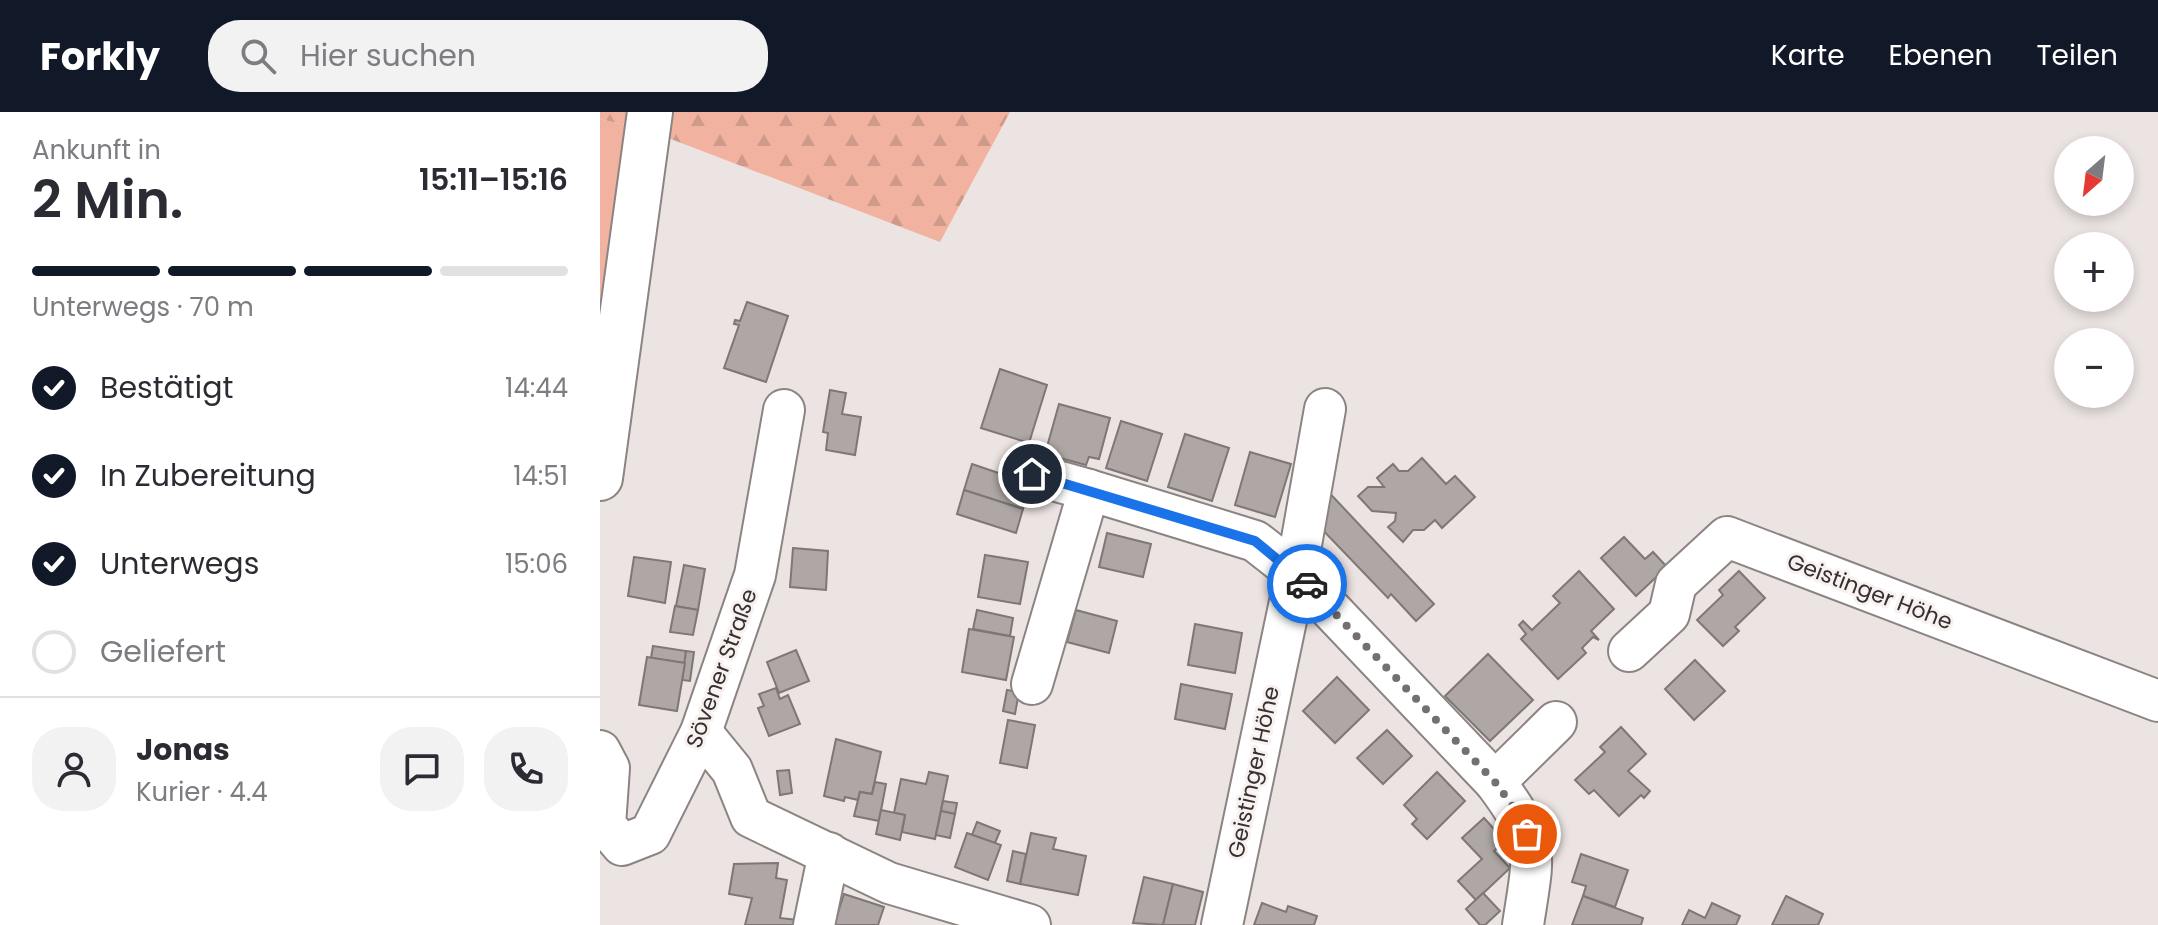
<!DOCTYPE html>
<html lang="de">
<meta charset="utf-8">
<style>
body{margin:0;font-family:Poppins,sans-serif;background:#f2f2f3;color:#2b2b33;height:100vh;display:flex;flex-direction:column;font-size:30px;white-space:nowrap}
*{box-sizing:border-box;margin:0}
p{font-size:26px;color:#7c7c81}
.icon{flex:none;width:44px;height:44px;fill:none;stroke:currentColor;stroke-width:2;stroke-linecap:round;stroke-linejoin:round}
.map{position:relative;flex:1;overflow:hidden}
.sheet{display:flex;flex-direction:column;background:#fff;width:600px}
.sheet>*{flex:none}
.needle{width:52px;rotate:208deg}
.fabs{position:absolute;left:1454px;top:24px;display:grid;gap:16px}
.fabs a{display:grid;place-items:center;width:80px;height:80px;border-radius:50%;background:#fff;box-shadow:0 4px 12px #0003;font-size:40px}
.pin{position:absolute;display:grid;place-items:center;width:68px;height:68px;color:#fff;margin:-34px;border:4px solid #fff;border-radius:50%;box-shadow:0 2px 8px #0007}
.courier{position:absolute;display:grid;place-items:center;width:80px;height:80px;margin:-40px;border:6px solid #1a73e8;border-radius:50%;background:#fff;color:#222;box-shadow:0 2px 10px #0007}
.overview em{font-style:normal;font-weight:600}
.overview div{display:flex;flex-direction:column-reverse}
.overview{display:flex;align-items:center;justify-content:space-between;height:136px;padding:0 32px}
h1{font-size:52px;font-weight:600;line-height:60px}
.bar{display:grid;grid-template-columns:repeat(4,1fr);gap:12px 8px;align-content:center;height:96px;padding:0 32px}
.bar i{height:10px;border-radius:6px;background:#e1e1e2}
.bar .active{background:#111827}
.bar p{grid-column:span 4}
.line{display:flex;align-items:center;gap:20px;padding:0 32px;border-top:2px solid #e1e1e2}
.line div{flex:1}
.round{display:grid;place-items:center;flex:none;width:84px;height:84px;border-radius:32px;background:#f2f2f3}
ol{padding:0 32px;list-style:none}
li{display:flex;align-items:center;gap:24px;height:88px}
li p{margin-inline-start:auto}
li .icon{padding:8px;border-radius:50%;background:#111827;color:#fff;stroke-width:4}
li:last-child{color:#7c7c81}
li i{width:44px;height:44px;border:4px solid #e1e1e2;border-radius:50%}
header{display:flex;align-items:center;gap:48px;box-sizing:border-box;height:112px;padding:0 40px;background:#111827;color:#fff}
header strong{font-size:38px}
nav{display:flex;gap:44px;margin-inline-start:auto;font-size:28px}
.search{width:560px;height:72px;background:#f2f2f3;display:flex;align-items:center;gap:20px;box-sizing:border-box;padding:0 28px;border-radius:32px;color:#7c7c81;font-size:30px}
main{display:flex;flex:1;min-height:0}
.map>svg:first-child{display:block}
</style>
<header>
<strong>Forkly</strong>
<div class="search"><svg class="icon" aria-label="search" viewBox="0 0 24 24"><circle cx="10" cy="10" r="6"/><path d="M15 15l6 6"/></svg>Hier suchen</div>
<nav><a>Karte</a><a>Ebenen</a><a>Teilen</a></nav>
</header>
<main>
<section class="sheet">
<div class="overview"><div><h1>2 Min.</h1><p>Ankunft in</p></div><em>15:11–15:16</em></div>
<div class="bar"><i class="active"></i><i class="active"></i><i class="active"></i><i></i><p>Unterwegs · 70 m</p></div>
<ol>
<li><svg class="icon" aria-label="check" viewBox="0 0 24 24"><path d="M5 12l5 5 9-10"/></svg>Bestätigt<p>14:44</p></li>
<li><svg class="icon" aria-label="check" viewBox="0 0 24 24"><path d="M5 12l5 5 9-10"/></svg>In Zubereitung<p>14:51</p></li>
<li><svg class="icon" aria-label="check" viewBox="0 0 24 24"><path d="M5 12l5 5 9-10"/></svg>Unterwegs<p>15:06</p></li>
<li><i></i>Geliefert</li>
</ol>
<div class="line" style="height:144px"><a class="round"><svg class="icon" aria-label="person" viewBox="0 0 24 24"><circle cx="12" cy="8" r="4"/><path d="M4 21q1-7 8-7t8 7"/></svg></a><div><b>Jonas</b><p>Kurier · 4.4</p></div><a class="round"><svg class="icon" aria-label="chat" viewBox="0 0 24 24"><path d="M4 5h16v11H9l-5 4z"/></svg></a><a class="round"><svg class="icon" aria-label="phone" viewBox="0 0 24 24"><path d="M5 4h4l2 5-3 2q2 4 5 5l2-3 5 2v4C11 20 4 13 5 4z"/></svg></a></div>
</section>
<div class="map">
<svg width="1558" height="813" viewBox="0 0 1558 813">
<defs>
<pattern id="forest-firs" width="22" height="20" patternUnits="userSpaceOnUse" patternTransform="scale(2)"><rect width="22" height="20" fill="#f1b3a0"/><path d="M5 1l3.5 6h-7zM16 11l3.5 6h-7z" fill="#cf9a8a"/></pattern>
</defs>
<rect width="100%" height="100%" fill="#ece4e2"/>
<!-- green -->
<polygon fill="#f1b3a0" points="0,7 50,19 0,356"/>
<!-- forest -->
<polygon fill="url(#forest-firs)" points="0,0 410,0 340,130 50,19 0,7"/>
<!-- building -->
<g fill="#aea7a5" stroke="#7e7775" stroke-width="2">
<polygon points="147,190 188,204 166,270 124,256 139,213 134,212 135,208 140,209"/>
<polygon points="400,257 447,273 429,331 381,316"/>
<polygon points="230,278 246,281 242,302 261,305 255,343 226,338 228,321 223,320"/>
<polygon points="459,292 510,306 499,347 489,345 486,353 445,342"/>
<polygon points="521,309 562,322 547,369 506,356"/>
<polygon points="585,322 629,336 612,389 568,375"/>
<polygon points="650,340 691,352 675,405 635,393"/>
<polygon points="822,346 846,372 855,364 875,385 842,416 835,408 824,418 813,418 803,430 788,415 795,409 796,401 772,399 758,384 768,375 784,375 777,366 793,352 799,359 808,359"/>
<polygon points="372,352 422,369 418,380 427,384 423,397 364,378"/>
<polygon points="721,372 834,492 816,509 791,482 788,486 714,409"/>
<polygon points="364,378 423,397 416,421 357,402"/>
<polygon points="507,421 551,432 543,465 499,455"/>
<polygon points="1024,425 1045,447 1053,440 1067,455 1036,484 1001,446"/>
<polygon points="193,436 228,439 226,478 190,475"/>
<polygon points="385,443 428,450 420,492 378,485"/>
<polygon points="34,445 71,450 65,491 28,484"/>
<polygon points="84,453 105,457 98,498 76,494"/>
<polygon points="979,459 1014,497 991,519 999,528 993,525 982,536 986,541 958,567 921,527 926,522 919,513 923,509 932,518 960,491 953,484"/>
<polygon points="1139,459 1165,486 1135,515 1139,519 1123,534 1097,508 1123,483 1119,478"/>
<polygon points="75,494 98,498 93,523 70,520"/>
<polygon points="377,498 413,506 410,524 373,517"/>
<polygon points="476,498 517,509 509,541 467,530"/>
<polygon points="595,512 642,521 635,561 588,553"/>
<polygon points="369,517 414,525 406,568 362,560"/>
<polygon points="53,534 86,539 85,551 51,546"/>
<polygon points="196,538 209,569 179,581 167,550"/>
<polygon points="86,539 94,540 90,569 82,568"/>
<polygon points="888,542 933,588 890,629 845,584"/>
<polygon points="47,545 85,551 77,599 39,593"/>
<polygon points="1095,548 1125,579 1094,608 1065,577"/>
<polygon points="737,565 769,598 735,631 703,599"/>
<polygon points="581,572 632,582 625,617 575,607"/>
<polygon points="176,576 180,587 188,583 200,612 169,624 158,596 164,594 159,582"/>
<polygon points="407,578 419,580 415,602 403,599"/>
<polygon points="408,608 435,613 427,656 400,651"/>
<polygon points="1021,615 1046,642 1028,659 1050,679 1044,686 1041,683 1019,704 994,678 989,682 975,668 1005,640 1000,635"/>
<polygon points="787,618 812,644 783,672 757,646"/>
<polygon points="236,627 281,640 272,682 260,680 258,688 245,685 244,689 224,684"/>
<polygon points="189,658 192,681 180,683 177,659"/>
<polygon points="329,660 348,664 335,727 302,720 305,703 294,701 301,667 326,672"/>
<polygon points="837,660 865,689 827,727 812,712 817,707 804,693"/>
<polygon points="275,670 286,672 279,709 254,704 260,680 272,682"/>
<polygon points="343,689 357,691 355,702 341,699"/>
<polygon points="281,698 305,703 300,728 276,722"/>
<polygon points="341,699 355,702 350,726 336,723"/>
<polygon points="884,706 905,729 894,739 910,756 876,788 858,769 882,747 862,726"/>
<polygon points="377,710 400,719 395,731 372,723"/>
<polygon points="367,721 401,733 388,768 355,755"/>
<polygon points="431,721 456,726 453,737 486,744 478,783 420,772"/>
<polygon points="413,739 426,742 420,772 407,769"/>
<polygon points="981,742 1028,758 1015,795 983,784 986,774 972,770"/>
<polygon points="178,751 176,766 187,768 180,806 197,808 197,813 145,813 152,786 129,782 134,752"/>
<polygon points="544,765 573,772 563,813 533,811"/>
<polygon points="573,772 603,780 595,813 563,813"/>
<polygon points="883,781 900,799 885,813 880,813 866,797"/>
<polygon points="244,782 284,795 278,813 234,813"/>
<polygon points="983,784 1043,806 1041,813 972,813"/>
<polygon points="1186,784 1223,802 1218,813 1172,813"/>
<polygon points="662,791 686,800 688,794 717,804 714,813 654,813"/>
<polygon points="1112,791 1140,804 1136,813 1082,813 1089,798 1105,806"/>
</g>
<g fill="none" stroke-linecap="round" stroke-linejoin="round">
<defs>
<g id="minor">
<polyline points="432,362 489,378"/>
<polyline points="1029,539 1069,502 1076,472 1127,425 1558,589"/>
<path d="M432 572 489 378 655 429 696 461 895 670C941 732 934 740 923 813"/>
<polyline points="101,620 132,658 151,705 289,771 430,813"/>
<polyline points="0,639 9,656 5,713 22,733 50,722 101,620 155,463 184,298"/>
<polyline points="895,670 956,610"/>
<polyline points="214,813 229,741"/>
<polyline points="622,813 696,461 725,297"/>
</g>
<polyline id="major" points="0,366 50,0"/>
</defs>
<!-- minor casing -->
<use href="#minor" stroke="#8b8482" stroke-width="44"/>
<!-- major casing -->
<use href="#major" stroke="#8b8482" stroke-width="48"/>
<!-- minor -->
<use href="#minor" stroke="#fff" stroke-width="40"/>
<!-- major -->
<use href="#major" stroke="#fff" stroke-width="44"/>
</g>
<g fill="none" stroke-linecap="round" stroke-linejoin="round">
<!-- done -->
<polyline stroke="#74706f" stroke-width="8" stroke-dasharray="0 14.4" points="707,472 895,670 920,704 927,722"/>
<!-- route -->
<polyline stroke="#1a73e8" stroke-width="10" points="432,362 655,429 707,472"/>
</g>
<g text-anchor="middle" stroke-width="6" stroke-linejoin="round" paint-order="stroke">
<!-- street labels -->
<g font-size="22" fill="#343131" stroke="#f9f1ef">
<text transform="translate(1270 479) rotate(21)" y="8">Geistinger Höhe</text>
<text transform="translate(121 556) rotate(-70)" y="8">Sövener Straße</text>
<text transform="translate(653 660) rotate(-78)" y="8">Geistinger Höhe</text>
</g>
</g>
</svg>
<div class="fabs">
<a><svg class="needle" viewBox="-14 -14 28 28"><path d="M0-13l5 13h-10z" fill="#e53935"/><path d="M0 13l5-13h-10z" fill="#7c7c81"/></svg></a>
<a>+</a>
<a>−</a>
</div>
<div class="pin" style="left:927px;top:722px;background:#ea580c"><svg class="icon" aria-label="bag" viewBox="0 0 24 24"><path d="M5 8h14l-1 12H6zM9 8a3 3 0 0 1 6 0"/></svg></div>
<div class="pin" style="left:432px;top:362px;background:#1f2937"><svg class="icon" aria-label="home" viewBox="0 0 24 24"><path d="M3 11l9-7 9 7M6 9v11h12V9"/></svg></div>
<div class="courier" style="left:707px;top:472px"><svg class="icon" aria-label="car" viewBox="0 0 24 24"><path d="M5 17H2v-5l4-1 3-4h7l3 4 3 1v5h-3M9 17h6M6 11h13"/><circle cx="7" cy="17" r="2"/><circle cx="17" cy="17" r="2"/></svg></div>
</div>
</main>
